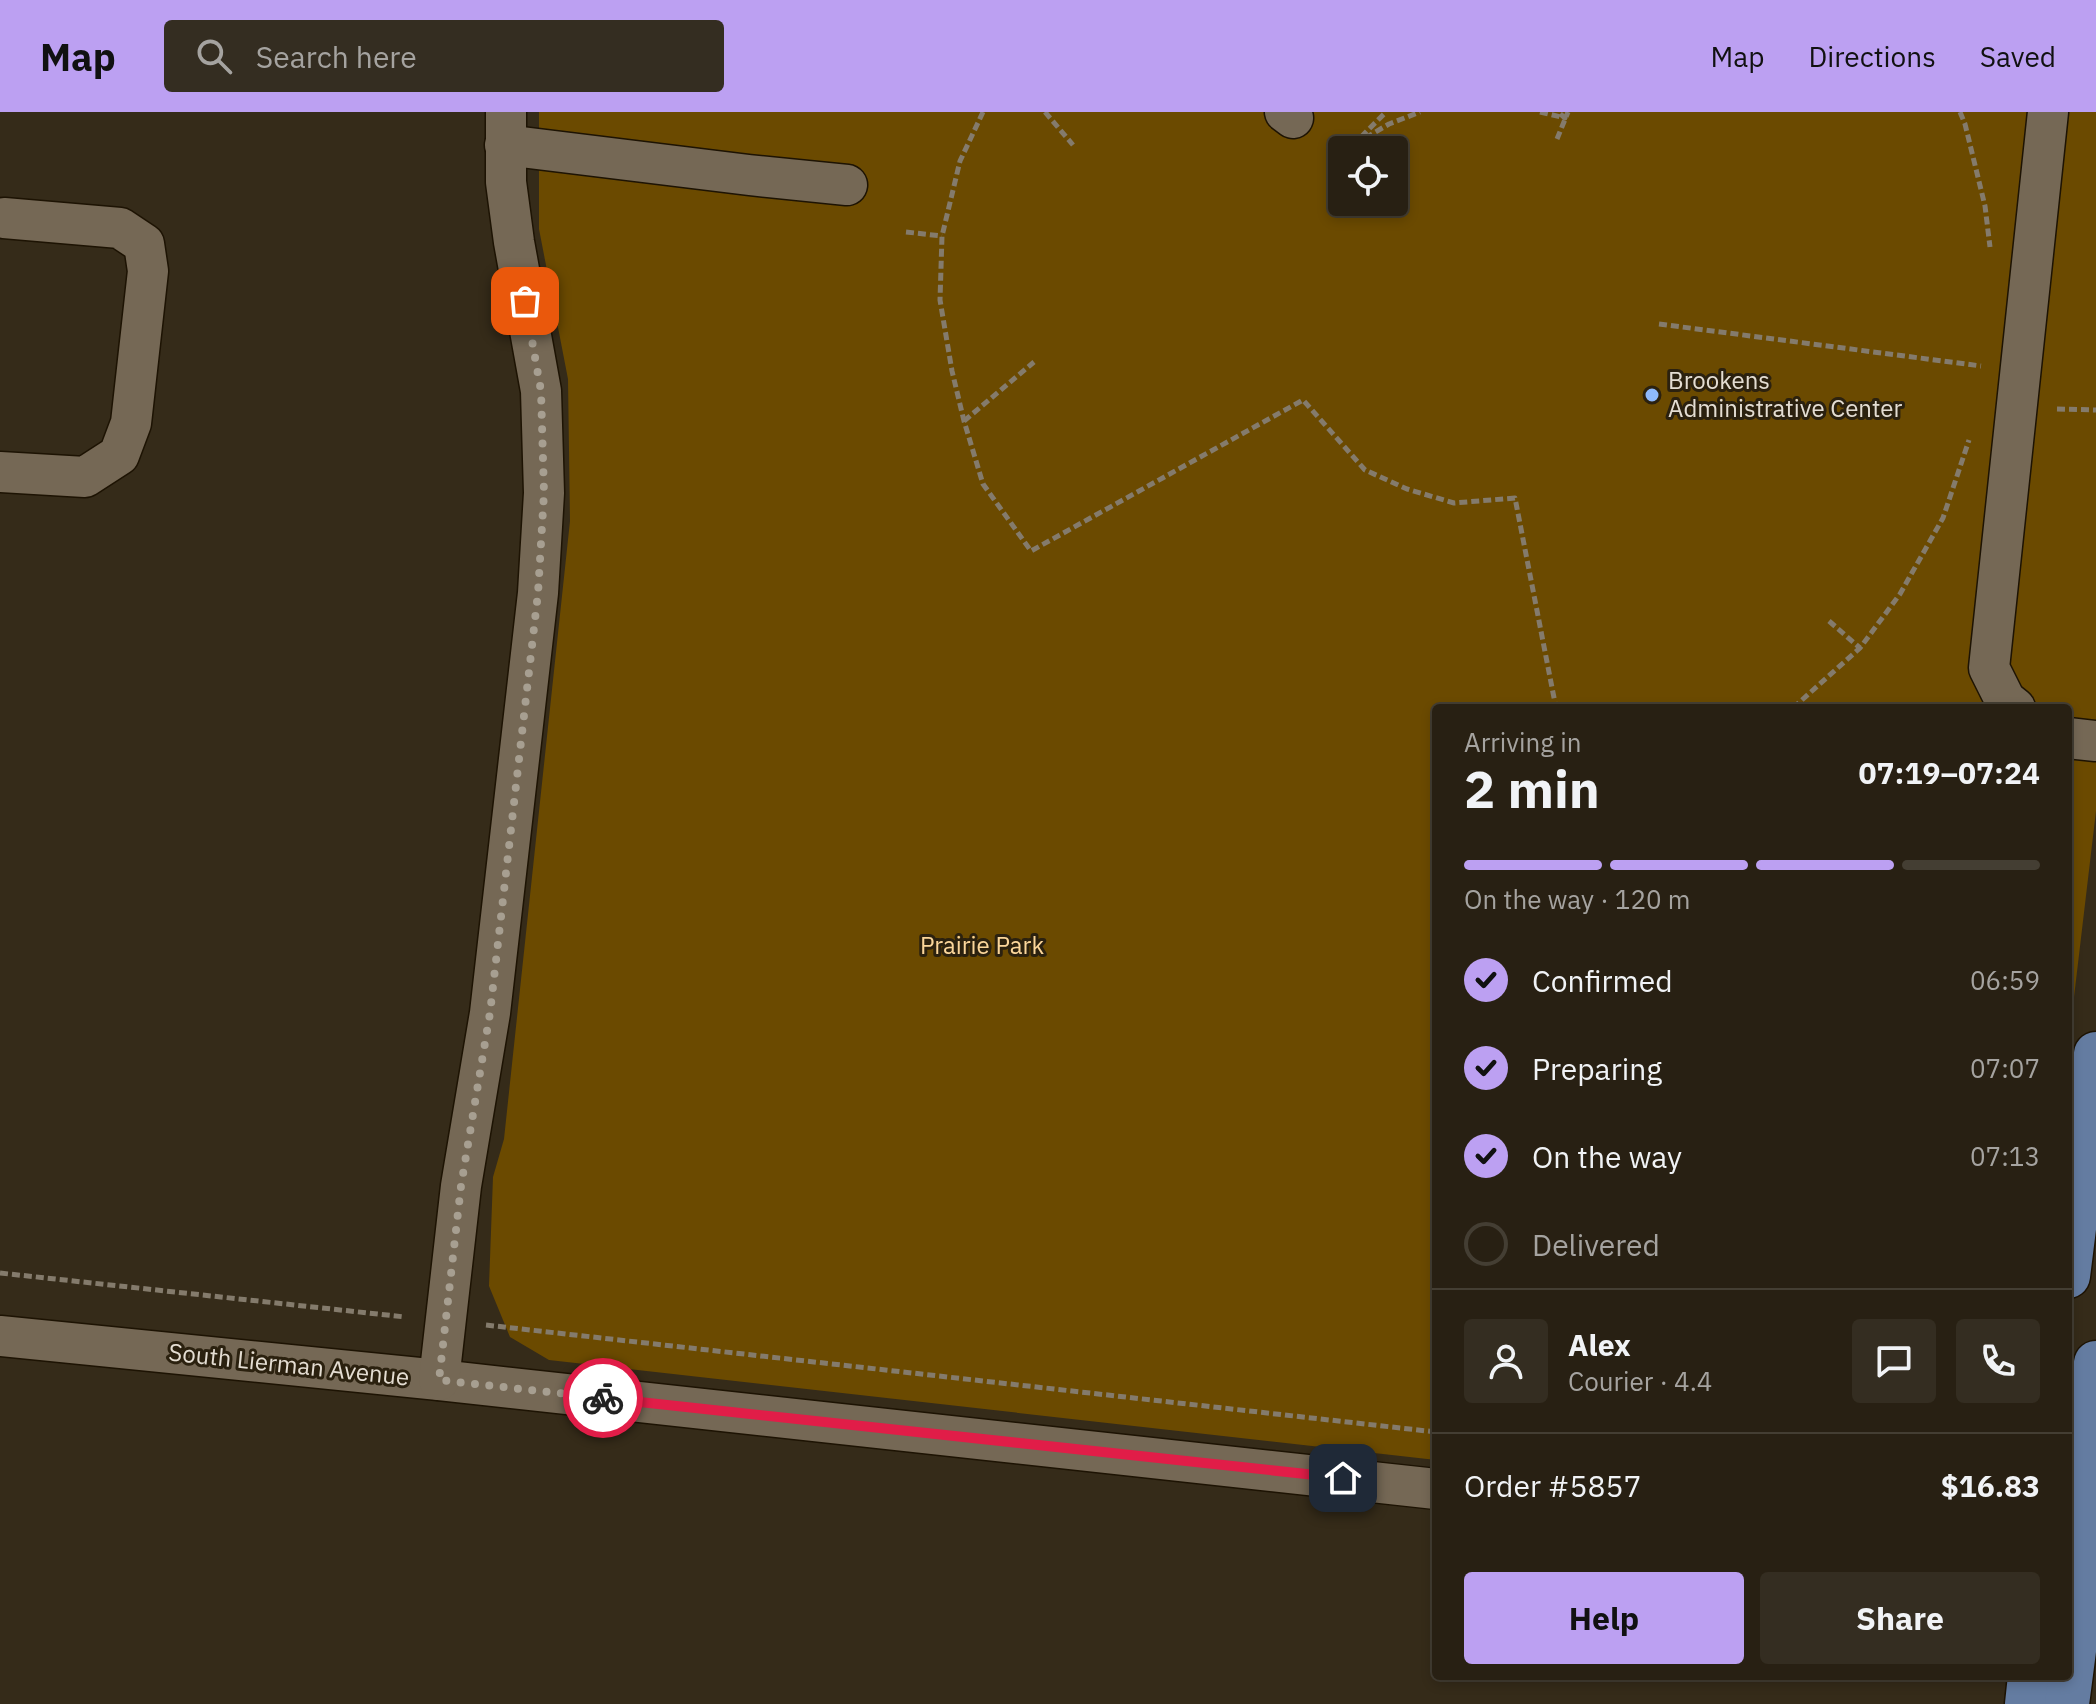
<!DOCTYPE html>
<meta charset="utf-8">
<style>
body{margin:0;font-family:"IBM Plex Sans",sans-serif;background:#342d21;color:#f1f3f6;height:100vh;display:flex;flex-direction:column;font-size:30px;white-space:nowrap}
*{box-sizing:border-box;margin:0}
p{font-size:26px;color:#a5a3a0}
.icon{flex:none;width:44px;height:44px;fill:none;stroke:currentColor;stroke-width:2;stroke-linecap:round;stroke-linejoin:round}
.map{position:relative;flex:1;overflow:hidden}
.sheet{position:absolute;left:1432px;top:592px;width:640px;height:976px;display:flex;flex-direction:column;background:#282013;border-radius:8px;box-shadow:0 4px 12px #0003,0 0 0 2px #443e33}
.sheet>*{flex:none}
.tools{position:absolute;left:1328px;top:24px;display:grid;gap:16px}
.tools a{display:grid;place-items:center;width:80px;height:80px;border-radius:8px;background:#282013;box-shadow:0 4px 12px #0003,0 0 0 2px #443e33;font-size:40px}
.pin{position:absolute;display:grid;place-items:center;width:68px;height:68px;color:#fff;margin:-34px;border-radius:16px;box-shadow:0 4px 12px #0006}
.courier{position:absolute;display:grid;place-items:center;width:80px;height:80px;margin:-40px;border:6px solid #e11d48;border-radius:50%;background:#fff;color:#222;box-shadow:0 2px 10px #0007}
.summary em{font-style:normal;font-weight:700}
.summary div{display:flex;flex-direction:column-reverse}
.summary{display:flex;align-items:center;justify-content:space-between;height:136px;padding:0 32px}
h1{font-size:52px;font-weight:700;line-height:60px}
.bar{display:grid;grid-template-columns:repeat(4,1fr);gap:12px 8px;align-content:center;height:96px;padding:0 32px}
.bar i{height:10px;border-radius:6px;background:#443e33}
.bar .selected{background:#bca0f2}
.bar p{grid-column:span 4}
.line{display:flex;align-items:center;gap:20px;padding:0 32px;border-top:2px solid #443e33}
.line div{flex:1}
.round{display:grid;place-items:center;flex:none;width:84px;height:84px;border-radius:8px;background:#342d21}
ol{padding:0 32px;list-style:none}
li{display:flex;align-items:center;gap:24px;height:88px}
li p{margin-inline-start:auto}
li .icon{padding:8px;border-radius:50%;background:#bca0f2;color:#111;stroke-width:4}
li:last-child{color:#a5a3a0}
li i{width:44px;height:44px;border:4px solid #443e33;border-radius:50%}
.cta{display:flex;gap:16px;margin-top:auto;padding:16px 32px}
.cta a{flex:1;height:92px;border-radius:8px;background:#bca0f2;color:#111;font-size:32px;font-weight:700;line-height:92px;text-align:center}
.cta a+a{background:#342d21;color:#f1f3f6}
header{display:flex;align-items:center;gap:48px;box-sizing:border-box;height:112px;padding:0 40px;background:#bca0f2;color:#111}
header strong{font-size:38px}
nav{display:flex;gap:44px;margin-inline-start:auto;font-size:28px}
.search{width:560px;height:72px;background:#342d21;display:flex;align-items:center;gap:20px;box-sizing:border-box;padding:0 28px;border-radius:8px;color:#a5a3a0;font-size:30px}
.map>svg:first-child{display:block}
</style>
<header>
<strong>Map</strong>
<div class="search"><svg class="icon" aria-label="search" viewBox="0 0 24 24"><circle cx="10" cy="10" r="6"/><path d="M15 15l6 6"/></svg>Search here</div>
<nav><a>Map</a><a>Directions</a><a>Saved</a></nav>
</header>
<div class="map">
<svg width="2096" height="1592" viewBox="0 0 2096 1592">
<rect width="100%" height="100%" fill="#352b19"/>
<!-- green -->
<path fill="#6b4a00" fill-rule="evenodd" d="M539 0H2096V699L2068 936V596H1436V1348L549 1248 510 1225 489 1174 493 1065 504 1027 570 409 568 267 539 117ZM1342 38H1394V90H1342Z"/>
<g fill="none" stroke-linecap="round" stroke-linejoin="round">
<defs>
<g id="minor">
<polyline points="1285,0 1293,6"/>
<polyline points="505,33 749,63 847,73"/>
<polyline points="0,360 85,365 119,343 131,311 148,159 144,132 120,116 4,106"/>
<polyline points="2015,596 2005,588 1989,556 2048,0"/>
<polyline points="2068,626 2096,629"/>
<polyline points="0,1224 439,1268 1436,1377"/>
<polyline points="439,1268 461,1074 490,901 538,481 544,381 541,279 514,130 506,70 506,0"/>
</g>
<g id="major">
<polyline points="2068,1164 2096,942"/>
<polyline points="2027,1592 2030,1564"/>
<polyline points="2067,1592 2078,1508 2083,1445 2080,1395 2096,1251"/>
</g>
</defs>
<!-- minor casing -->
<use href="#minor" stroke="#1d1303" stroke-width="43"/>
<!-- major casing -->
<use href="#major" stroke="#1d1303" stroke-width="47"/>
<!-- path -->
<g stroke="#847b6c" stroke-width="5" stroke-dasharray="8 4" stroke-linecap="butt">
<polyline points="983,0 960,49 942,124 940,188 952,259 964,309 983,372 1031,439 1303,288 1365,358 1407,377 1454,391 1515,386 1556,596"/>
<polyline points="1045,0 1073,33"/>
<polyline points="1540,0 1565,6 1558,0"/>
<polyline points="1960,0 1965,12 1985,94 1990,135"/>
<polyline points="1361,25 1386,0"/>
<polyline points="1557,27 1568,0"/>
<polyline points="1355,32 1389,12 1420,0"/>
<polyline points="906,120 942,124"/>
<polyline points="1659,212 1981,254"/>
<polyline points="2057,297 2096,298"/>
<polyline points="964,309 1034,250"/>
<polyline points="1829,509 1860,536"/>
<polyline points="1793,596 1860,536 1900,482 1943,406 1969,328"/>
<polyline points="0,1161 405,1205"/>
<polyline points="486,1213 1436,1320"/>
</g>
<!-- minor -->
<use href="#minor" stroke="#756855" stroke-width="40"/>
<!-- major -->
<use href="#major" stroke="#647ca1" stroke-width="44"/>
</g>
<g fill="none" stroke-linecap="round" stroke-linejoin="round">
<!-- done -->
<polyline stroke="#a79f91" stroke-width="8" stroke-dasharray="0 14.4" points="525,189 541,279 544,381 538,481 490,901 461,1074 439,1268 603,1286"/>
<!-- route -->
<polyline stroke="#e11d48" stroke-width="10" points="603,1286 1343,1366"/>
</g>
<!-- markers -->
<circle fill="#8eb9fc" stroke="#2b210f" stroke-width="3" cx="1652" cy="283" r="8"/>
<g text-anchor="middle" stroke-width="6" stroke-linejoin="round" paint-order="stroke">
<!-- poi labels -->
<g font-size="24" fill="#e4ddd2" stroke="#2b210f" text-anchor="start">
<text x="1668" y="277">Brookens<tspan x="1668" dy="28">Administrative Center</tspan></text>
</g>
<!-- park labels -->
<g font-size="24" fill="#fbd69a" stroke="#2b210f">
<text x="982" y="842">Prairie Park</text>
</g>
<!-- street labels -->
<g font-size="24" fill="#e4ddd2" stroke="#2b210f">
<text transform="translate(289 1253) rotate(6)" y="8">South Lierman Avenue</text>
</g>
</g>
</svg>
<div class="tools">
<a><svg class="icon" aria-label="locate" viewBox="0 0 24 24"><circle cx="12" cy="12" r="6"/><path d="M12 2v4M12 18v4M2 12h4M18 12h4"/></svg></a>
</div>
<div class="pin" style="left:525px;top:189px;background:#ea580c"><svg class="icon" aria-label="bag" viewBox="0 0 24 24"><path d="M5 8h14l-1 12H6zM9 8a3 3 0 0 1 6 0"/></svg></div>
<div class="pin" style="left:1343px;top:1366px;background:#1f2937"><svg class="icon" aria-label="home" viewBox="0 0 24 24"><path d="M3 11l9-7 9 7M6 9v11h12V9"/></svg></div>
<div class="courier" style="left:603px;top:1286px"><svg class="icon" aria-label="bike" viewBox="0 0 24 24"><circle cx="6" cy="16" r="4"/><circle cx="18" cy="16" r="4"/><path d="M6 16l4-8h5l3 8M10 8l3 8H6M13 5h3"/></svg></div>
<section class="sheet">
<div class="summary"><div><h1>2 min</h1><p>Arriving in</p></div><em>07:19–07:24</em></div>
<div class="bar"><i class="selected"></i><i class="selected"></i><i class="selected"></i><i></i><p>On the way · 120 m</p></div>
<ol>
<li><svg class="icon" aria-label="check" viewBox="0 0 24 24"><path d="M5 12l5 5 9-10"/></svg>Confirmed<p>06:59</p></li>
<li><svg class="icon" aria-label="check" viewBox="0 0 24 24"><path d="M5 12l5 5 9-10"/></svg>Preparing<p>07:07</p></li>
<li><svg class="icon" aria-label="check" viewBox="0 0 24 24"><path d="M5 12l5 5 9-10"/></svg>On the way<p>07:13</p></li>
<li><i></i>Delivered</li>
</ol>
<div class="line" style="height:144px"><a class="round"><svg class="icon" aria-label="person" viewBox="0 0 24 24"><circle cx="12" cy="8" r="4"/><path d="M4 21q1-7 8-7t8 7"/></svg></a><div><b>Alex</b><p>Courier · 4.4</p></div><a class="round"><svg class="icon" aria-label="chat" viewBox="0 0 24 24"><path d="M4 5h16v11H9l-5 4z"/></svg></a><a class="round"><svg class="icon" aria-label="phone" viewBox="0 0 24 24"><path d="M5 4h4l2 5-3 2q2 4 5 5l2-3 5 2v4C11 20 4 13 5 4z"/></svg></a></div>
<div class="line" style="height:104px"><div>Order #5857</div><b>$16.83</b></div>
<div class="cta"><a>Help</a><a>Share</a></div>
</section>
</div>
